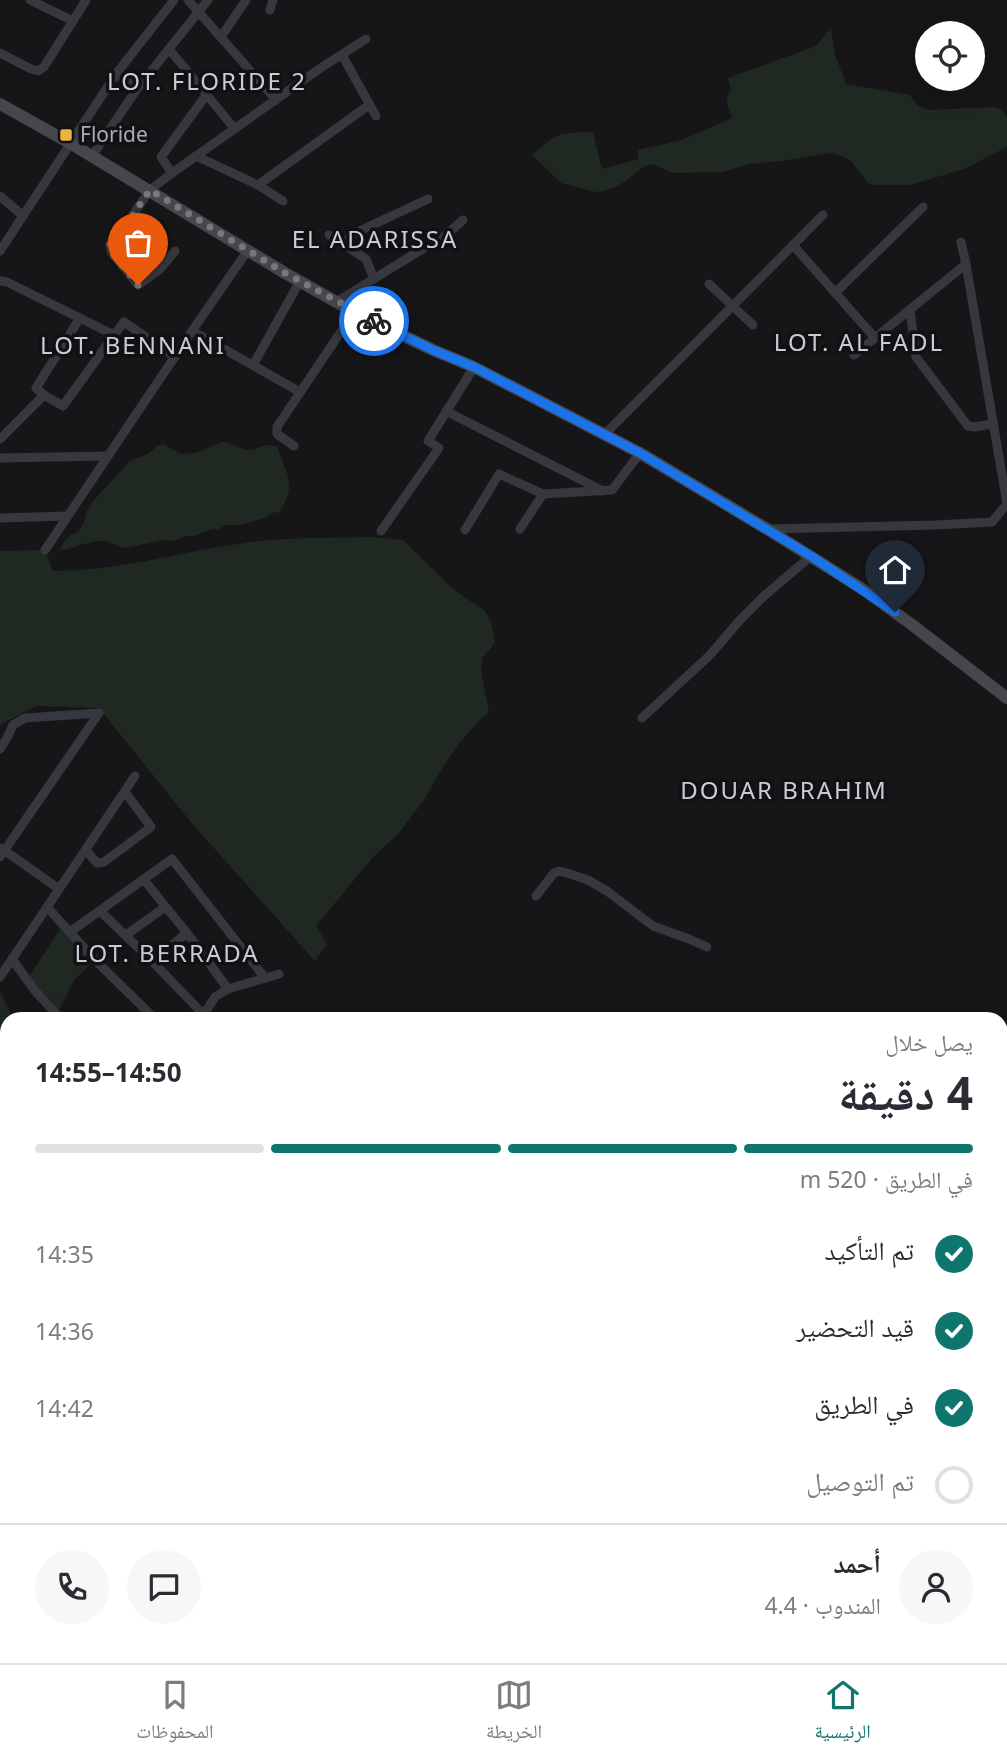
<!DOCTYPE html>
<html lang="ar">
<meta charset="utf-8">
<style>
body{margin:0;font-family:"Noto Sans","Noto Naskh Arabic",sans-serif;background:#f7f7f7;color:#2b2b33;direction:rtl;height:100vh;display:flex;flex-direction:column;font-size:26px;white-space:nowrap}
*{box-sizing:border-box;margin:0}
p{font-size:23px;color:#7c7c81}
.icon{flex:none;width:38px;height:38px;fill:none;stroke:currentColor;stroke-width:2;stroke-linecap:round;stroke-linejoin:round}
.map{position:relative;flex:1;overflow:hidden;direction:ltr}
.panel{position:absolute;left:0px;top:1012px;width:1008px;height:653px;display:flex;flex-direction:column;background:#fff;border-radius:21px 21px 0 0;box-shadow:0 7px 28px #0002;direction:rtl}
.panel>*{flex:none}
.fabs{position:absolute;left:915px;top:21px;display:grid;gap:14px}
.fabs a{display:grid;place-items:center;width:70px;height:70px;border-radius:50%;background:#fff;box-shadow:0 7px 28px #0002;font-size:35px}
.pin{position:absolute;display:grid;place-items:center;width:60px;height:60px;color:#fff;margin:-72px -30px;border-radius:50% 50% 50% 0;rotate:-45deg;box-shadow:0 0 7px #0007}
.pin .icon{rotate:45deg}
.courier{position:absolute;display:grid;place-items:center;width:70px;height:70px;margin:-35px;border:5px solid #1a73e8;border-radius:50%;background:#fff;color:#222;box-shadow:0 2px 9px #0007}
.head em{font-style:normal;font-weight:700}
.head div{display:flex;flex-direction:column-reverse}
.head{display:flex;align-items:center;justify-content:space-between;height:119px;padding:0 35px}
h1{font-size:46px;font-weight:700;line-height:52px}
.bar{display:grid;grid-template-columns:repeat(4,1fr);gap:10px 7px;align-content:center;height:84px;padding:0 35px}
.bar i{height:9px;border-radius:5px;background:#e1e1e2}
.bar .current{background:#0f766e}
.bar p{grid-column:span 4}
.line{display:flex;align-items:center;gap:18px;padding:0 35px;border-top:2px solid #e1e1e2}
.line div{flex:1}
.round{display:grid;place-items:center;flex:none;width:74px;height:74px;border-radius:37px;background:#f7f7f7}
ol{padding:0 35px;list-style:none}
li{display:flex;align-items:center;gap:21px;height:77px}
li p{margin-inline-start:auto}
li .icon{padding:7px;border-radius:50%;background:#0f766e;color:#fff;stroke-width:4}
li:last-child{color:#7c7c81}
li i{width:38px;height:38px;border:4px solid #e1e1e2;border-radius:50%}
.tab-bar{display:flex;justify-content:space-around;align-items:center;height:98px;border-top:2px solid #e1e1e2;background:#fff;font-size:19px;color:#7c7c81}
.tab-bar a{display:grid;justify-items:center;gap:4px}
.tab-bar .current{color:#0f766e}
.map>svg:first-child{display:block}
</style>
<div class="map">
<svg width="1007" height="1663" viewBox="0 0 1007 1663">
<rect width="100%" height="100%" fill="#161618"/>
<!-- green -->
<g fill="#202822">
<path d="M831 28 835 54 846 84 910 95 918 106 928 110 994 107 1002 109 1007 117V147L964 169 910 185H872L867 182 852 162 843 156 831 153 782 161 749 164 723 172 672 173 653 164 645 166 620 185 605 191 595 192 561 183 532 155C558 132 557 133 593 132L602 169 639 159 637 150 679 141 732 118C729 107 723 100 731 90L728 78 816 46Z"/>
<path d="M221 442C232 442 241 450 249 450 260 450 263 441 277 447 286 473 298 485 279 512L272 513 266 517 249 523 239 525H225L219 529H212L194 536H187L173 541 163 540 123 548 107 541H97L76 546 69 549 60 550 64 542 71 535 78 532 84 522 86 513 94 500 130 461 148 454 158 445 164 444 180 454 196 453Z"/>
<path d="M372 537 403 540 453 589 485 611 491 622 495 643 483 657 481 671 489 712 481 719 459 743 441 770 424 800 398 834 373 857 316 926 327 944 315 961 195 827 99 708 36 706 0 725V551L45 550 53 571C117 571 176 553 238 544 283 537 328 538 372 537Z"/>
<polygon points="62,926 95,960 74,980 57,1014 27,980"/>
<polygon points="0,992 13,1018 7,1018 7,1476 0,1473"/>
<polygon points="0,1543 6,1545 3,1557 7,1559 7,1607 0,1607"/>
</g>
<g fill="none" stroke-linecap="round" stroke-linejoin="round">
<!-- street -->
<g stroke="#37383d" stroke-width="9">
<polyline points="30,0 73,21"/>
<polyline points="188,0 276,100"/>
<polyline points="270,10 273,0"/>
<polyline points="221,37 246,0"/>
<polyline points="169,49 234,128"/>
<polyline points="0,53 31,69 38,71 44,67 86,0"/>
<polyline points="342,55 376,116"/>
<polyline points="116,74 137,89"/>
<polyline points="92,156 137,89 208,0"/>
<polyline points="196,156 258,185 283,201"/>
<polyline points="172,173 161,157 207,94"/>
<polyline points="258,185 369,105"/>
<polyline points="0,196 23,216"/>
<polyline points="329,235 366,259 374,279"/>
<polyline points="343,244 353,234 428,199"/>
<polyline points="793,245 875,338"/>
<polyline points="0,251 116,74 174,0"/>
<polyline points="175,251 159,270 138,285 111,252 110,244 114,236 123,229 150,190 172,173 322,67 366,39"/>
<polyline points="966,264 1007,504"/>
<polyline points="0,281 7,282 114,335 124,322 175,357"/>
<polyline points="709,284 753,325"/>
<polyline points="835,293 923,207"/>
<polyline points="336,302 447,234 463,220"/>
<polyline points="910,309 916,357 968,426 974,427 993,424"/>
<polyline points="80,318 36,388 44,395 63,406 114,335"/>
<polyline points="192,331 300,392"/>
<polyline points="854,355 966,264 961,242"/>
<polyline points="253,365 300,281"/>
<polyline points="446,411 603,491"/>
<polyline points="605,434 823,215"/>
<polyline points="0,439 44,395"/>
<polyline points="294,446 277,434 277,427 354,312"/>
<polyline points="0,458 108,456"/>
<polyline points="543,494 612,490 640,453"/>
<polyline points="0,518 68,516"/>
<polyline points="769,529 935,525 992,522 1007,504"/>
<polyline points="465,530 499,474 543,494 520,529"/>
<polyline points="381,531 439,448 428,441 474,367"/>
<polyline points="45,550 192,331 248,250"/>
<polyline points="642,718 710,655 740,620 764,596 811,556"/>
<polyline points="0,749 7,738 13,725 25,718 99,713"/>
<polyline points="1,848 59,889"/>
<polyline points="86,850 97,863 104,862 151,827 125,792"/>
<polyline points="0,857 99,713"/>
<polyline points="144,880 187,933 228,989"/>
<polyline points="536,896 554,873 559,871 567,873 588,880 607,891 653,926 689,939 707,947"/>
<polyline points="47,907 95,960 154,1018"/>
<polyline points="100,911 152,961 203,1014"/>
<polyline points="70,932 172,859 265,978"/>
<polyline points="126,935 165,907"/>
<polyline points="12,959 36,992 60,1018"/>
<polyline points="152,961 187,933"/>
<polyline points="0,977 135,776"/>
<polyline points="202,1017 215,997 228,989 279,974"/>
<polyline points="0,1635 7,1628"/>
<polyline points="524,1663 530,1657"/>
<polyline points="585,1663 592,1657"/>
<polyline points="597,1663 604,1657"/>
</g>
<!-- secondary -->
<g stroke="#46474d" stroke-width="12">
<polyline points="0,104 70,143 285,273 354,312 433,350 474,367 640,453 767,529 864,590 911,624 1007,698"/>
<polyline points="0,1612 7,1613"/>
<polyline points="141,1657 150,1663"/>
<polyline points="165,1657 173,1663"/>
</g>
</g>
<g fill="none" stroke-linecap="round" stroke-linejoin="round">
<!-- done -->
<polyline stroke="#76787f" stroke-width="7" stroke-dasharray="0 12.6" points="138,285 111,252 110,244 114,236 123,229 150,190 285,273 374,321"/>
<!-- route -->
<polyline stroke="#1a73e8" stroke-width="9" points="374,321 433,350 474,367 640,453 811,556 895,612"/>
</g>
<!-- markers -->
<rect fill="#e9b53d" stroke="#111113" stroke-width="2.5" x="59" y="128" width="14" height="14" rx="3.5"/>
<g text-anchor="middle" stroke-width="7" stroke-linejoin="round" paint-order="stroke">
<!-- poi labels -->
<g font-size="21" fill="#a9adb7" stroke="#111113" text-anchor="start">
<text x="80" y="142">Floride</text>
</g>
<!-- quarter labels -->
<g font-size="24" letter-spacing="2" fill="#caccd4" stroke="#111113">
<text x="207" y="90">LOT. FLORIDE 2</text>
<text x="375" y="248">EL ADARISSA</text>
<text x="859" y="351">LOT. AL FADL</text>
<text x="133" y="354">LOT. BENNANI</text>
<text x="784" y="799">DOUAR BRAHIM</text>
<text x="167" y="962">LOT. BERRADA</text>
</g>
</g>
</svg>
<div class="fabs">
<a><svg class="icon" aria-label="locate" viewBox="0 0 24 24"><circle cx="12" cy="12" r="6"/><path d="M12 2v4M12 18v4M2 12h4M18 12h4"/></svg></a>
</div>
<div class="pin" style="left:138px;top:285px;background:#ea580c"><svg class="icon" aria-label="bag" viewBox="0 0 24 24"><path d="M5 8h14l-1 12H6zM9 8a3 3 0 0 1 6 0"/></svg></div>
<div class="pin" style="left:895px;top:612px;background:#1f2937"><svg class="icon" aria-label="home" viewBox="0 0 24 24"><path d="M3 11l9-7 9 7M6 9v11h12V9"/></svg></div>
<div class="courier" style="left:374px;top:321px"><svg class="icon" aria-label="bike" viewBox="0 0 24 24"><circle cx="6" cy="16" r="4"/><circle cx="18" cy="16" r="4"/><path d="M6 16l4-8h5l3 8M10 8l3 8H6M13 5h3"/></svg></div>
<section class="panel">
<div class="head"><div><h1>4 دقيقة</h1><p>يصل خلال</p></div><em>14:50–14:55</em></div>
<div class="bar"><i class="current"></i><i class="current"></i><i class="current"></i><i></i><p>في الطريق · 520 m</p></div>
<ol>
<li><svg class="icon" aria-label="check" viewBox="0 0 24 24"><path d="M5 12l5 5 9-10"/></svg>تم التأكيد<p>14:35</p></li>
<li><svg class="icon" aria-label="check" viewBox="0 0 24 24"><path d="M5 12l5 5 9-10"/></svg>قيد التحضير<p>14:36</p></li>
<li><svg class="icon" aria-label="check" viewBox="0 0 24 24"><path d="M5 12l5 5 9-10"/></svg>في الطريق<p>14:42</p></li>
<li><i></i>تم التوصيل</li>
</ol>
<div class="line" style="height:126px"><a class="round"><svg class="icon" aria-label="person" viewBox="0 0 24 24"><circle cx="12" cy="8" r="4"/><path d="M4 21q1-7 8-7t8 7"/></svg></a><div><b>أحمد</b><p>المندوب · 4.4</p></div><a class="round"><svg class="icon" aria-label="chat" viewBox="0 0 24 24"><path d="M4 5h16v11H9l-5 4z"/></svg></a><a class="round"><svg class="icon" aria-label="phone" viewBox="0 0 24 24"><path d="M5 4h4l2 5-3 2q2 4 5 5l2-3 5 2v4C11 20 4 13 5 4z"/></svg></a></div>
</section>
</div>
<nav class="tab-bar">
<a class="current"><svg class="icon" aria-label="home" viewBox="0 0 24 24"><path d="M3 11l9-7 9 7M6 9v11h12V9"/></svg>الرئيسية</a>
<a><svg class="icon" aria-label="map" viewBox="0 0 24 24"><path d="M3 6l6-2 6 2 6-2v14l-6 2-6-2-6 2zM9 4v14M15 6v14"/></svg>الخريطة</a>
<a><svg class="icon" aria-label="saved" viewBox="0 0 24 24"><path d="M7 4h10v16l-5-4-5 4z"/></svg>المحفوظات</a>
</nav>
